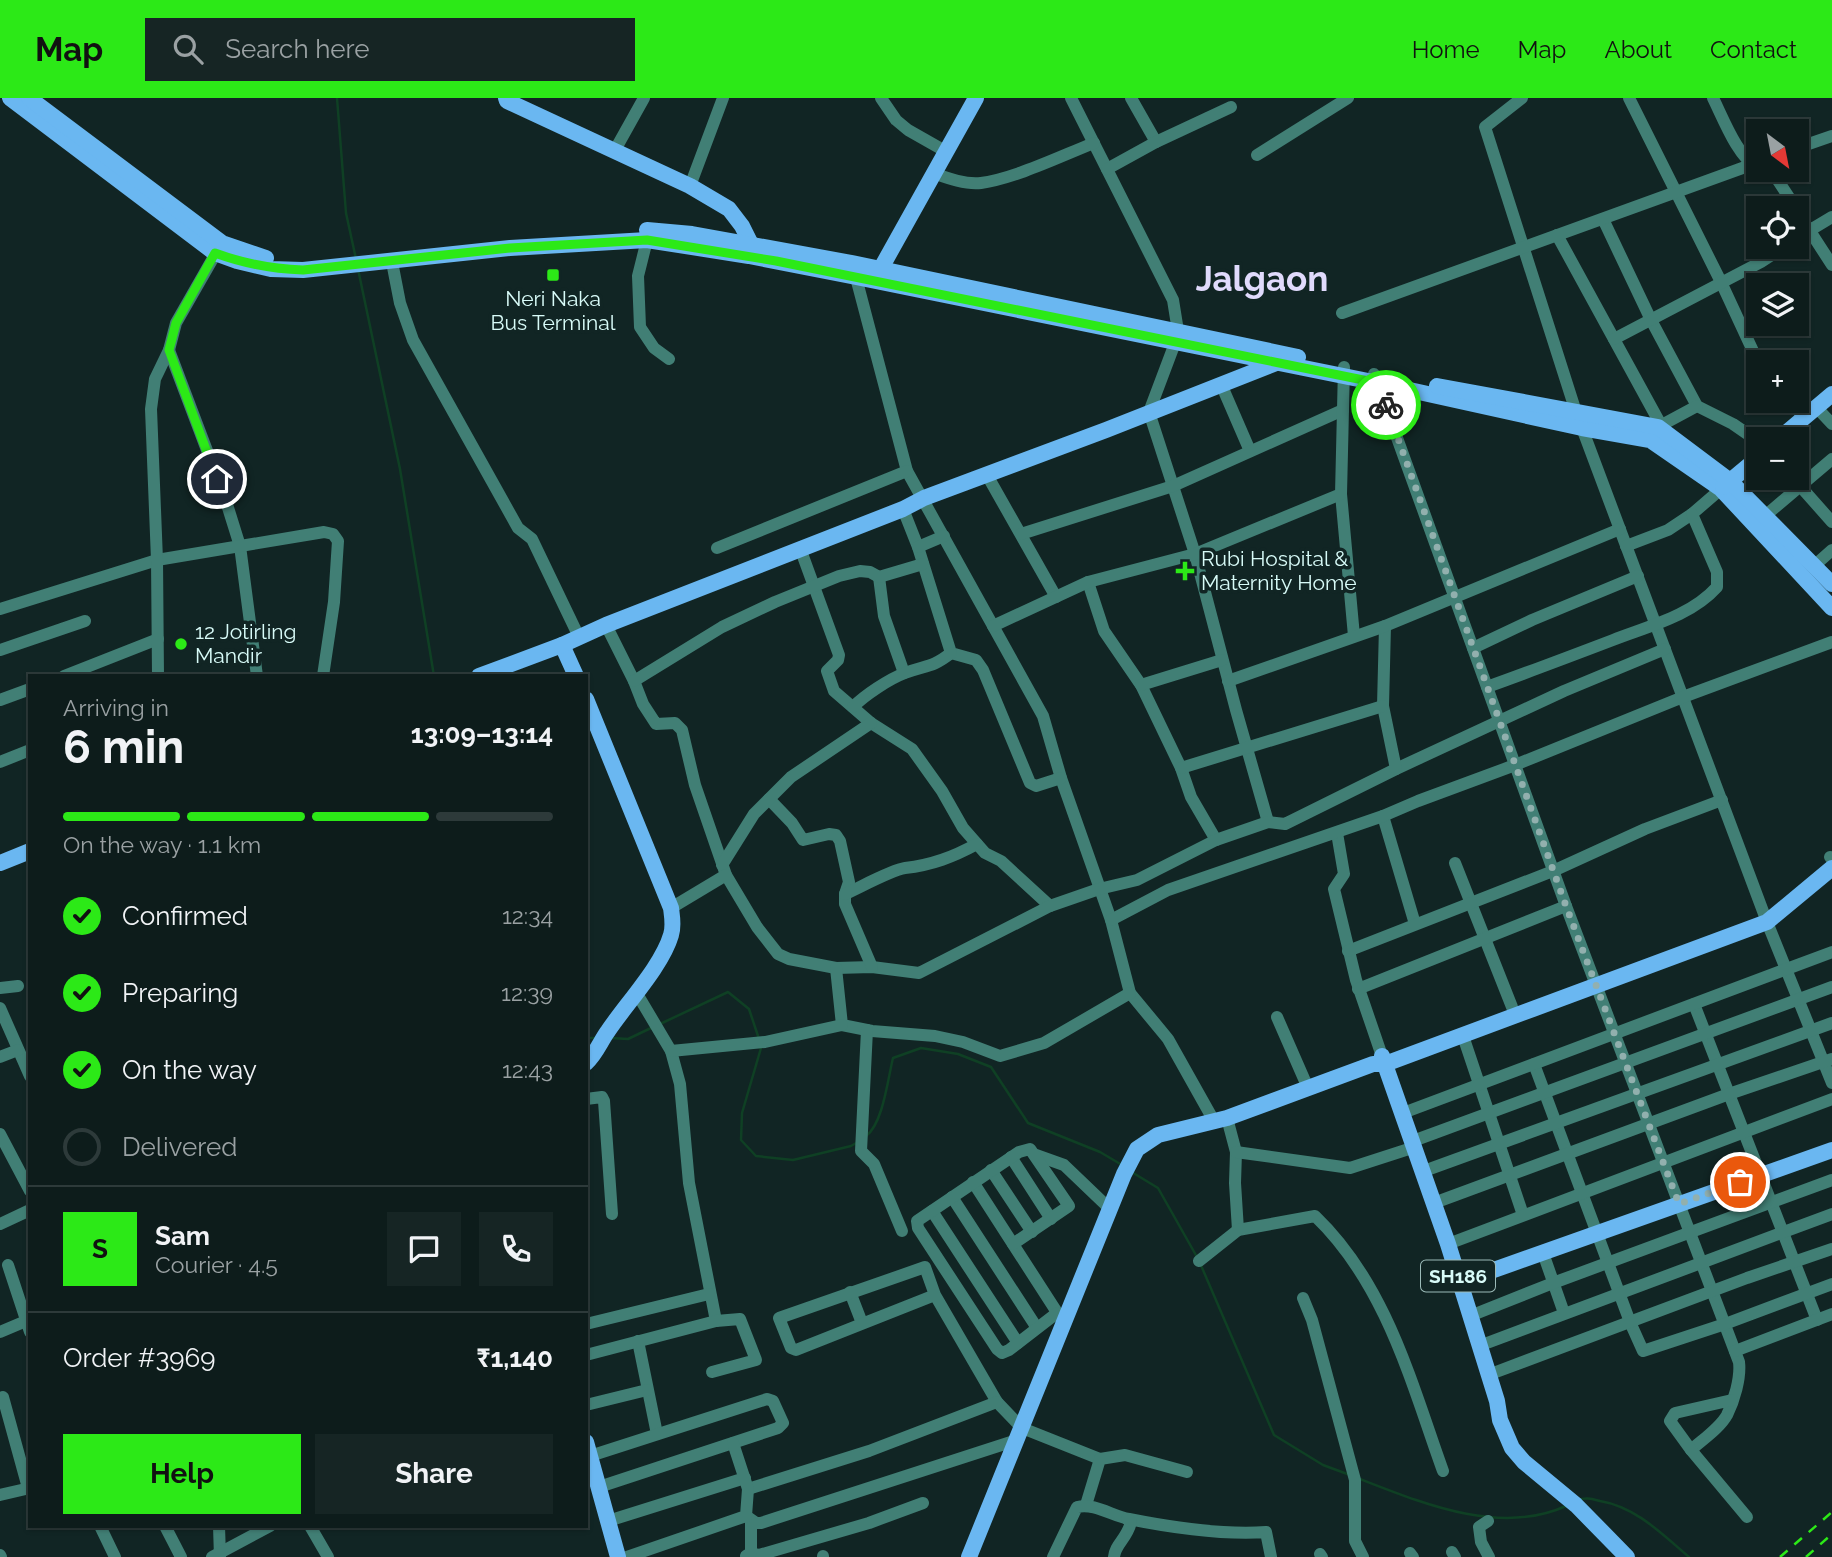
<!DOCTYPE html>
<meta charset="utf-8">
<style>
body{margin:0;font-family:Raleway,sans-serif;background:#162524;color:#f1f3f6;height:100vh;display:flex;flex-direction:column;font-size:26px;white-space:nowrap}
*{box-sizing:border-box;margin:0}
p{font-size:23px;color:#9aa1a3}
.icon{flex:none;width:38px;height:38px;fill:none;stroke:currentColor;stroke-width:2;stroke-linecap:round;stroke-linejoin:round}
.map{position:relative;flex:1;overflow:hidden}
.panel{position:absolute;left:28px;top:576px;width:560px;height:854px;display:flex;flex-direction:column;background:#0d1c1b;border-radius:0px;box-shadow:0 2px 5px #0004,0 0 0 2px #2d3a3a}
.panel>*{flex:none}
.needle{width:46px;rotate:148deg}
.tools{position:absolute;left:1746px;top:21px;display:grid;gap:14px}
.tools a{display:grid;place-items:center;width:63px;height:63px;border-radius:0px;background:#0d1c1b;box-shadow:0 2px 5px #0004,0 0 0 2px #2d3a3a;font-size:35px}
.pin{position:absolute;display:grid;place-items:center;width:60px;height:60px;color:#fff;margin:-30px;border:4px solid #fff;border-radius:50%;box-shadow:0 2px 7px #0007}
.courier{position:absolute;display:grid;place-items:center;width:70px;height:70px;margin:-35px;border:5px solid #2ce917;border-radius:50%;background:#fff;color:#222;box-shadow:0 2px 9px #0007}
.head em{font-style:normal;font-weight:700}
.head div{display:flex;flex-direction:column-reverse}
.head{display:flex;align-items:center;justify-content:space-between;height:119px;padding:0 35px}
h1{font-size:46px;font-weight:700;line-height:52px}
.bar{display:grid;grid-template-columns:repeat(4,1fr);gap:10px 7px;align-content:center;height:84px;padding:0 35px}
.bar i{height:9px;border-radius:5px;background:#2d3a3a}
.bar .selected{background:#2ce917}
.bar p{grid-column:span 4}
.line{display:flex;align-items:center;gap:18px;padding:0 35px;border-top:2px solid #2d3a3a}
.line div{flex:1}
.round{display:grid;place-items:center;flex:none;width:74px;height:74px;border-radius:0px;background:#162524}
ol{padding:0 35px;list-style:none}
li{display:flex;align-items:center;gap:21px;height:77px}
li p{margin-inline-start:auto}
li .icon{padding:7px;border-radius:50%;background:#2ce917;color:#111;stroke-width:4}
li:last-child{color:#9aa1a3}
li i{width:38px;height:38px;border:4px solid #2d3a3a;border-radius:50%}
.button{display:flex;gap:14px;margin-top:auto;padding:14px 35px}
.button a{flex:1;height:80px;border-radius:0px;background:#2ce917;color:#111;font-size:28px;font-weight:700;line-height:80px;text-align:center}
.button a+a{background:#162524;color:#f1f3f6}
header{display:flex;align-items:center;gap:42px;box-sizing:border-box;height:98px;padding:0 35px;background:#2ce917;color:#111}
header strong{font-size:33px}
nav{display:flex;gap:38px;margin-inline-start:auto;font-size:24px}
.search{width:490px;height:63px;background:#162524;display:flex;align-items:center;gap:18px;box-sizing:border-box;padding:0 24px;border-radius:0px;color:#9aa1a3;font-size:26px}
.map>svg:first-child{display:block}
</style>
<header>
<strong>Map</strong>
<div class="search"><svg class="icon" aria-label="search" viewBox="0 0 24 24"><circle cx="10" cy="10" r="6"/><path d="M15 15l6 6"/></svg>Search here</div>
<nav><a>Home</a><a>Map</a><a>About</a><a>Contact</a></nav>
</header>
<div class="map">
<svg width="1832" height="1459" viewBox="0 0 1832 1459">
<rect width="100%" height="100%" fill="#112524"/>
<g fill="none" stroke-linecap="round" stroke-linejoin="round">
<!-- stream -->
<g stroke="#0f4024" stroke-width="2.5">
<polyline points="337,0 346,115 356,161"/>
<polyline points="358,171 400,371 434,578"/>
<polyline points="660,926 728,894 749,911 759,941"/>
<polyline points="586,940 597,940"/>
<polyline points="611,940 628,941 651,930"/>
<polyline points="761,950 742,1015 741,1042 756,1058 793,1062 851,1048 858,1044"/>
<path d="M866 1038C883 1026 888 980 893 960L921 950 958 956 991 969 1028 1025 1100 1054 1122 1067"/>
<polyline points="1130,1073 1158,1090 1197,1159"/>
<polyline points="1200,1165 1274,1337 1323,1367 1350,1377"/>
<path d="M1360 1381C1422 1405 1500 1438 1566 1408"/>
<path d="M1578 1402C1586 1399 1592 1401 1600 1403 1636 1409 1662 1436 1689 1459"/>
</g>
<!-- minor -->
<g stroke="#417f75" stroke-width="12">
<polyline points="881,0 896,22 908,32 945,53"/>
<polyline points="1071,0 1173,202 1178,233"/>
<polyline points="1131,0 1156,44"/>
<polyline points="1522,0 1485,29 1576,314 1767,824 1832,985"/>
<polyline points="1629,0 1721,184 1759,266"/>
<path d="M1713 0C1723 20 1738 60 1758 70"/>
<polyline points="1797,50 1832,38"/>
<polyline points="615,52 644,0"/>
<polyline points="1257,57 1348,0"/>
<polyline points="1107,71 1156,44 1231,9"/>
<polyline points="1762,72 1775,78 1796,110"/>
<path d="M933 75C947 80 966 87 981 85 1016 80 1061 58 1094 45"/>
<polyline points="690,88 723,0"/>
<polyline points="1797,113 1832,167"/>
<polyline points="1603,121 1651,222 1697,308 1733,326 1759,344"/>
<polyline points="1557,137 1661,327"/>
<polyline points="1797,140 1832,119"/>
<polyline points="647,142 638,178 640,229 654,250 669,261"/>
<polyline points="392,164 400,205 413,242 518,430 532,441 579,539"/>
<polyline points="854,172 907,373 1043,618 1061,680 1111,822 1130,895 1168,941 1214,1023"/>
<polyline points="1342,215 1759,64"/>
<polyline points="1614,241 1761,164 1784,149"/>
<polyline points="1175,245 1149,314 1195,456 1236,612 1268,724"/>
<polyline points="169,252 225,400 240,448 257,578"/>
<path d="M1374 276 1566 808 1739 1264C1741 1280 1734 1303 1727 1317 1720 1330 1702 1342 1691 1352"/>
<polyline points="1221,286 1250,353"/>
<polyline points="1790,303 1804,320"/>
<polyline points="1817,310 1832,326"/>
<polyline points="1656,333 1658,329 1697,308"/>
<polyline points="987,377 1056,499"/>
<polyline points="1793,380 1832,424"/>
<polyline points="1341,396 1354,538"/>
<polyline points="903,411 918,449 951,555 976,562 983,572 1030,685 1036,688 1061,680"/>
<polyline points="1765,418 1832,361"/>
<polyline points="1021,436 1173,388 1343,312"/>
<polyline points="1626,448 1668,432 1692,416 1721,391"/>
<polyline points="918,449 944,438"/>
<polyline points="717,450 907,373"/>
<polyline points="800,450 839,557 838,562 827,573 834,593 871,625 912,651 942,693 963,730 985,755 1001,763 1050,808"/>
<polyline points="1814,468 1832,452"/>
<polyline points="879,479 884,518 904,575"/>
<polyline points="1088,484 1104,533 1141,587 1181,670 1191,699 1216,742"/>
<polyline points="0,511 157,462 324,434 333,436 338,443 334,504 323,578"/>
<polyline points="606,527 634,583 643,606 656,626 675,625 682,632 695,687 726,777 757,829 778,856 789,861 836,870 872,869 919,875 1050,808 1099,791 1137,782 1216,742 1268,724 1285,726 1396,671 1564,593 1665,551"/>
<polyline points="993,528 1088,484 1195,456 1341,396 1344,269"/>
<polyline points="1385,528 1383,608 1396,671"/>
<polyline points="1473,550 1532,522 1638,478"/>
<polyline points="0,552 85,523"/>
<polyline points="64,578 158,541"/>
<polyline points="158,578 157,462 151,311 155,281 169,252 176,225 220,148"/>
<polyline points="634,583 722,529 775,504 839,478 860,473 870,474 879,479 923,466"/>
<polyline points="1228,583 1385,528 1620,431"/>
<polyline points="1141,587 1222,562"/>
<path d="M1487 589C1529 574 1571 558 1613 542 1649 528 1691 518 1717 489V474L1692 416"/>
<polyline points="0,602 30,591"/>
<path d="M853 609C865 597 889 581 905 575 926 567 932 570 951 555"/>
<polyline points="0,664 30,652"/>
<polyline points="1181,670 1383,608"/>
<polyline points="769,701 792,725 803,742 829,736 836,737 840,743 849,784 845,796 845,806 872,869"/>
<polyline points="1383,718 1415,826"/>
<polyline points="1337,735 1344,776 1334,791 1356,882 1382,958"/>
<polyline points="1830,759 1832,761"/>
<polyline points="1455,765 1512,909"/>
<polyline points="722,767 754,716 791,679 871,625"/>
<path d="M845 796C859 790 891 772 905 770 932 767 953 759 977 746"/>
<polyline points="671,810 726,777"/>
<polyline points="1111,822 1168,792 1383,718 1418,703 1515,667 1683,599 1832,544"/>
<polyline points="1348,853 1553,773 1645,731 1722,702"/>
<polyline points="836,870 842,927 872,933 935,938 963,944 1000,958 1044,945 1130,895"/>
<polyline points="0,890 18,888"/>
<polyline points="1358,891 1566,808"/>
<polyline points="636,894 671,953 680,986 689,1085 716,1223"/>
<polyline points="1694,906 1817,1222"/>
<polyline points="0,910 30,978"/>
<polyline points="1277,919 1308,990"/>
<polyline points="867,932 861,1053 874,1066 902,1133"/>
<polyline points="1463,938 1523,1117"/>
<polyline points="671,953 765,944 842,927"/>
<polyline points="0,959 18,952"/>
<polyline points="1534,966 1630,1224 1643,1253 1725,1226 1832,1186"/>
<polyline points="586,1001 602,999 604,1003 612,1116"/>
<polyline points="1403,1015 1832,854"/>
<polyline points="1227,1020 1236,1054 1235,1085 1238,1132"/>
<polyline points="0,1036 30,1093"/>
<polyline points="1413,1043 1832,889"/>
<polyline points="1236,1054 1350,1070 1415,1049"/>
<polyline points="1036,1057 1064,1067 1110,1111"/>
<polyline points="1011,1059 1051,1121"/>
<polyline points="991,1072 1032,1134"/>
<polyline points="1424,1073 1832,925"/>
<polyline points="973,1084 1060,1219"/>
<polyline points="952,1099 1037,1230"/>
<polyline points="1434,1105 1729,996 1832,961"/>
<polyline points="932,1113 1018,1245"/>
<polyline points="0,1126 30,1112"/>
<polyline points="1013,1146 1069,1108 1030,1051 1019,1054 917,1123 918,1130 997,1251 1002,1255 1009,1252 1057,1215"/>
<polyline points="1448,1146 1832,1001"/>
<polyline points="1543,1155 1564,1215"/>
<path d="M1199 1163 1238 1132 1315 1118C1386 1186 1411 1284 1443 1373"/>
<polyline points="8,1167 30,1234"/>
<polyline points="850,1194 862,1225"/>
<polyline points="935,1197 796,1252 791,1250 779,1220 925,1169 935,1197 997,1304 1022,1330 1100,1361"/>
<polyline points="1303,1200 1312,1222 1355,1382 1355,1443 1363,1459"/>
<polyline points="1470,1218 1553,1185 1832,1082"/>
<polyline points="586,1226 709,1196"/>
<polyline points="0,1234 26,1223"/>
<polyline points="638,1243 657,1336"/>
<polyline points="1479,1248 1832,1116"/>
<polyline points="1735,1253 1832,1216"/>
<polyline points="586,1257 716,1223 740,1221 756,1262 712,1274"/>
<polyline points="1488,1277 1747,1180 1832,1151"/>
<polyline points="0,1300 3,1299 28,1390"/>
<polyline points="1732,1302 1675,1315 1670,1323 1691,1352 1747,1419"/>
<polyline points="586,1307 647,1292"/>
<polyline points="590,1358 767,1301 773,1303 783,1325 778,1330 599,1389"/>
<polyline points="748,1391 869,1353 997,1304"/>
<polyline points="0,1397 30,1390"/>
<polyline points="1086,1407 1100,1361 1125,1357 1187,1374"/>
<polyline points="746,1418 756,1425 761,1425 1017,1342"/>
<polyline points="608,1423 745,1380"/>
<polyline points="1488,1423 1479,1429 1481,1444 1489,1459"/>
<polyline points="100,1428 115,1459"/>
<polyline points="165,1428 181,1459"/>
<polyline points="219,1428 220,1459"/>
<polyline points="310,1428 328,1459"/>
<polyline points="1452,1454 1455,1459"/>
<polyline points="751,1455 759,1457 869,1425 923,1405"/>
<polyline points="1410,1455 1413,1459"/>
<polyline points="1320,1456 1322,1459"/>
<polyline points="0,1457 1,1459"/>
<polyline points="746,1458 751,1455 751,1423"/>
<polyline points="823,1458 823,1459"/>
<polyline points="212,1459 270,1428"/>
<polyline points="627,1459 746,1418 748,1391 733,1345"/>
<path d="M1053 1459 1077 1409C1095 1405 1112 1418 1129 1421 1174 1430 1221 1437 1266 1434L1271 1459"/>
<path d="M1114 1459C1115 1446 1127 1441 1131 1424L1127 1421"/>
</g>
<!-- major -->
<g stroke="#6ab7f1" stroke-width="16">
<polyline points="10,0 215,155 237,163 271,171 303,172 510,150 647,142 749,158 856,179 1378,285 1582,330 1650,342 1721,391 1832,510"/>
<polyline points="29,0 222,145 266,160"/>
<polyline points="506,0 507,3 690,88 729,111 742,128 751,146 750,153"/>
<polyline points="647,132 692,136 852,165 1298,259"/>
<polyline points="875,181 976,0"/>
<polyline points="1437,288 1658,329 1730,383 1832,486"/>
<polyline points="1779,341 1832,296"/>
<polyline points="1723,389 1759,359"/>
<polyline points="562,547 576,578"/>
<polyline points="479,578 562,547 606,527 903,411 924,400 1106,332 1276,265"/>
<path d="M586 601 671 810C672 818 674 828 671 837 662 868 626 906 608 933 600 944 596 956 586 965"/>
<polyline points="0,765 30,753"/>
<polyline points="1382,958 1448,1146 1497,1303 1500,1322 1512,1350 1524,1364 1576,1407 1627,1459"/>
<polyline points="1460,1184 1832,1052"/>
<polyline points="586,1344 618,1459"/>
<polyline points="969,1459 1124,1076 1137,1051 1158,1037 1227,1020 1373,966 1385,966 1767,824 1832,770"/>
</g>
<!-- rail -->
<g stroke="#2ce917" stroke-width="2.5" stroke-dasharray="10 9" stroke-linecap="butt">
<polyline points="1780,1459 1832,1414"/>
<polyline points="1806,1459 1832,1436"/>
</g>
</g>
<g fill="none" stroke-linecap="round" stroke-linejoin="round">
<!-- done -->
<polyline stroke="#92b0ae" stroke-width="7" stroke-dasharray="0 12.6" points="1386,307 1566,808 1679,1106 1740,1084"/>
<!-- route -->
<path stroke="#2ce917" stroke-width="9" d="M217 381 169 252 176 225 215 155C245 166 272 171 303 172L510 150 647 142 776 163 1378 285 1386 307"/>
</g>
<!-- markers -->
<g fill="#2ce917" stroke="#112524" stroke-width="2.5">
<rect x="546" y="170" width="14" height="14" rx="3.5"/>
<path d="M1181.5 462.5h7v7h7v7h-7v7h-7v-7h-7v-7h7z"/>
<circle cx="181" cy="546" r="7"/>
</g>
<g text-anchor="middle" stroke-width="7" stroke-linejoin="round" paint-order="stroke">
<!-- shield labels -->
<rect fill="#112524" stroke="#9cbbb8" stroke-width="2" x="1421" y="1162.5" width="74" height="31" rx="5"/>
<g font-size="19" font-weight="bold" fill="#d8fbf8">
<text x="1458" y="1185">SH186</text>
</g>
<!-- poi labels -->
<g font-size="21" fill="#d8fbf8" stroke="#112524" text-anchor="start">
<text x="553" y="208" text-anchor="middle">Neri Naka<tspan x="553" dy="24">Bus Terminal</tspan></text>
<text x="1201" y="468">Rubi Hospital &amp;<tspan x="1201" dy="24">Maternity Home</tspan></text>
<text x="195" y="541">12 Jotirling<tspan x="195" dy="24">Mandir</tspan></text>
</g>
<!-- town labels -->
<g font-size="35" font-weight="bold" fill="#e0dafc" stroke="#112524">
<text x="1262" y="193">Jalgaon</text>
</g>
</g>
</svg>
<div class="tools">
<a><svg class="needle" viewBox="-14 -14 28 28"><path d="M0-13l5 13h-10z" fill="#e53935"/><path d="M0 13l5-13h-10z" fill="#9aa1a3"/></svg></a>
<a><svg class="icon" aria-label="locate" viewBox="0 0 24 24"><circle cx="12" cy="12" r="6"/><path d="M12 2v4M12 18v4M2 12h4M18 12h4"/></svg></a>
<a><svg class="icon" aria-label="layers" viewBox="0 0 24 24"><path d="M12 4l9 5-9 5-9-5zM3 14l9 5 9-5"/></svg></a>
<a>+</a>
<a>−</a>
</div>
<div class="pin" style="left:1740px;top:1084px;background:#ea580c"><svg class="icon" aria-label="bag" viewBox="0 0 24 24"><path d="M5 8h14l-1 12H6zM9 8a3 3 0 0 1 6 0"/></svg></div>
<div class="pin" style="left:217px;top:381px;background:#1f2937"><svg class="icon" aria-label="home" viewBox="0 0 24 24"><path d="M3 11l9-7 9 7M6 9v11h12V9"/></svg></div>
<div class="courier" style="left:1386px;top:307px"><svg class="icon" aria-label="bike" viewBox="0 0 24 24"><circle cx="6" cy="16" r="4"/><circle cx="18" cy="16" r="4"/><path d="M6 16l4-8h5l3 8M10 8l3 8H6M13 5h3"/></svg></div>
<section class="panel">
<div class="head"><div><h1>6 min</h1><p>Arriving in</p></div><em>13:09–13:14</em></div>
<div class="bar"><i class="selected"></i><i class="selected"></i><i class="selected"></i><i></i><p>On the way · 1.1 km</p></div>
<ol>
<li><svg class="icon" aria-label="check" viewBox="0 0 24 24"><path d="M5 12l5 5 9-10"/></svg>Confirmed<p>12:34</p></li>
<li><svg class="icon" aria-label="check" viewBox="0 0 24 24"><path d="M5 12l5 5 9-10"/></svg>Preparing<p>12:39</p></li>
<li><svg class="icon" aria-label="check" viewBox="0 0 24 24"><path d="M5 12l5 5 9-10"/></svg>On the way<p>12:43</p></li>
<li><i></i>Delivered</li>
</ol>
<div class="line" style="height:126px"><b class="round" style="background:#2ce917;color:#111">S</b><div><b>Sam</b><p>Courier · 4.5</p></div><a class="round"><svg class="icon" aria-label="chat" viewBox="0 0 24 24"><path d="M4 5h16v11H9l-5 4z"/></svg></a><a class="round"><svg class="icon" aria-label="phone" viewBox="0 0 24 24"><path d="M5 4h4l2 5-3 2q2 4 5 5l2-3 5 2v4C11 20 4 13 5 4z"/></svg></a></div>
<div class="line" style="height:91px"><div>Order #3969</div><b>₹1,140</b></div>
<div class="button"><a>Help</a><a>Share</a></div>
</section>
</div>
